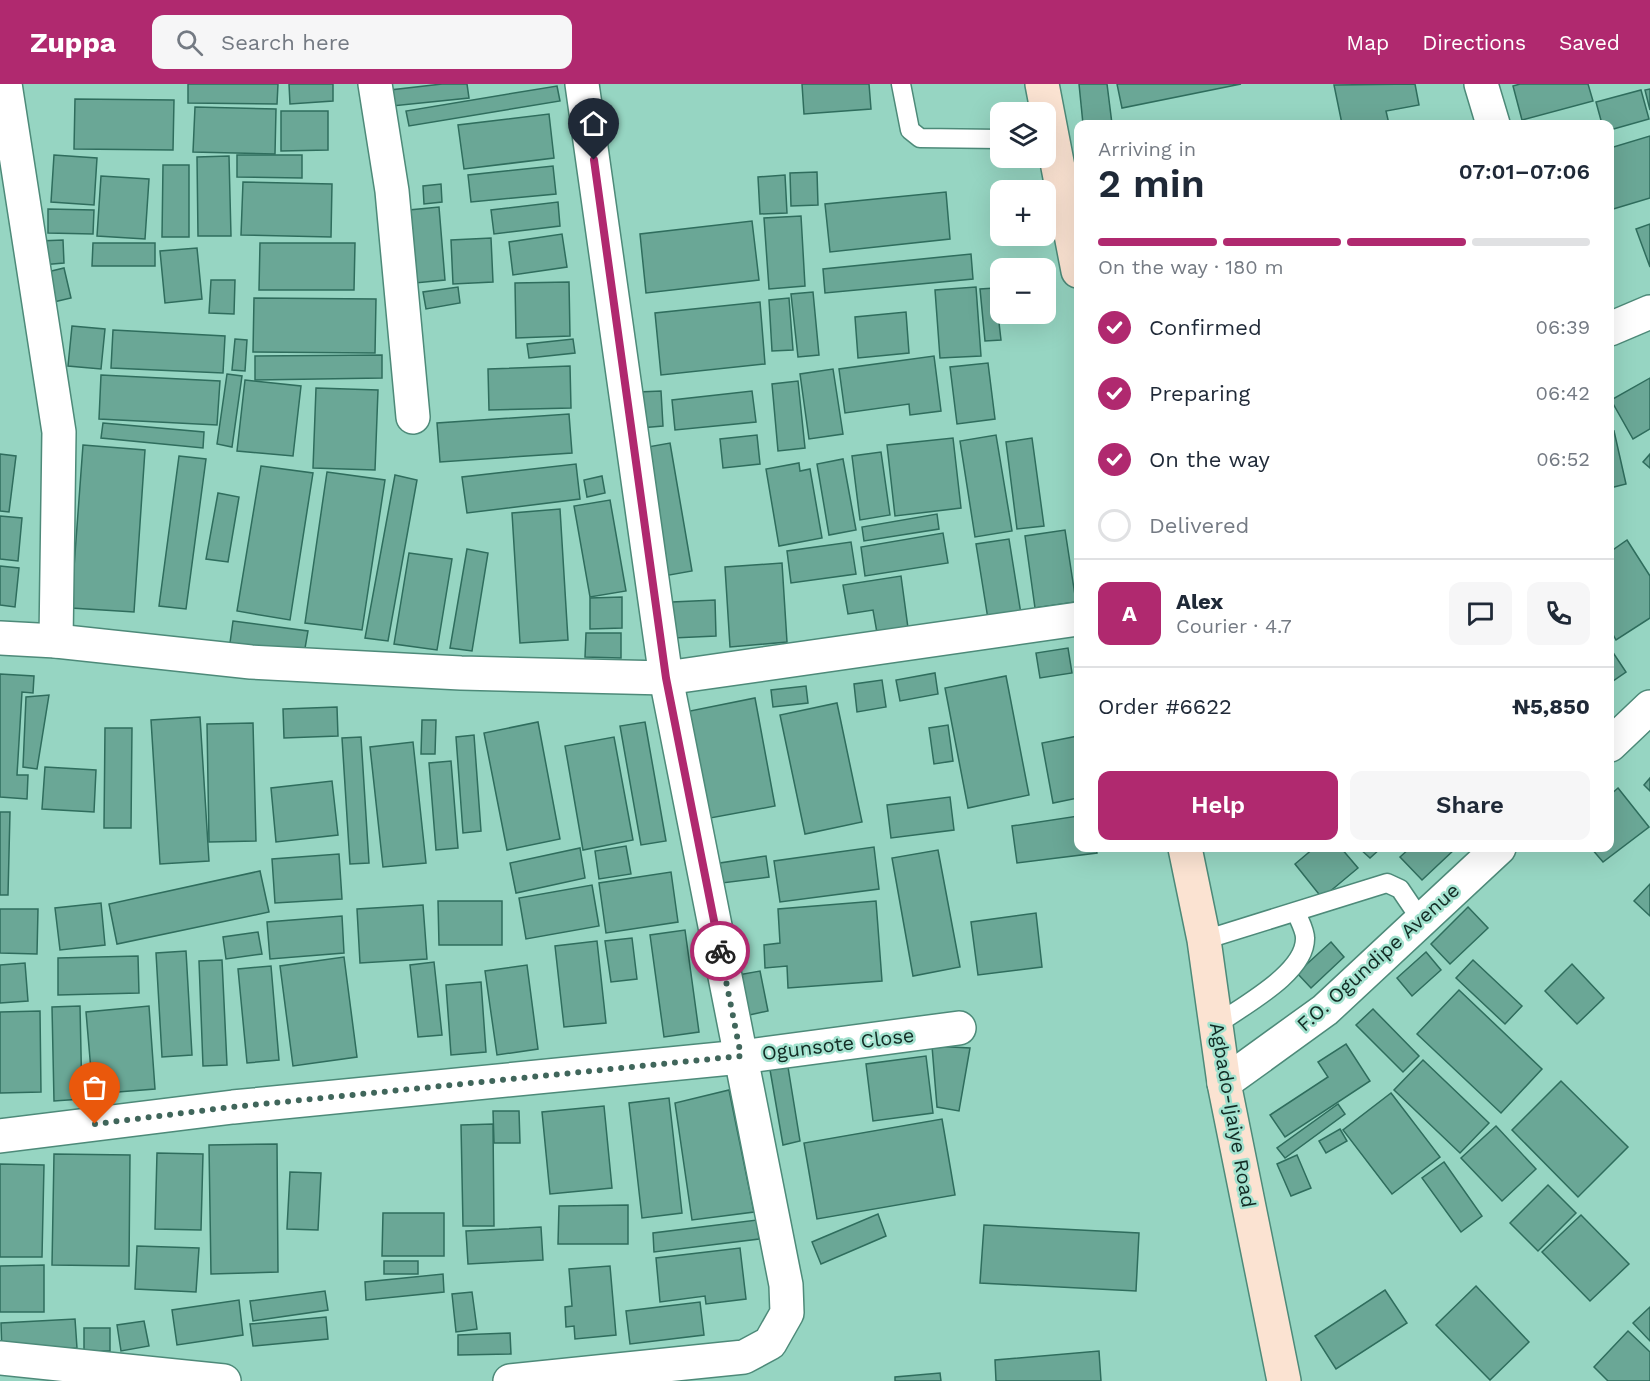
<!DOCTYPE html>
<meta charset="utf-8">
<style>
body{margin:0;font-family:"Work Sans",sans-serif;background:#f6f6f7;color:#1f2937;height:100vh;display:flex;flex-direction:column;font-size:22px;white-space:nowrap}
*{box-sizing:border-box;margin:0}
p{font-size:20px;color:#747a83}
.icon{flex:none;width:33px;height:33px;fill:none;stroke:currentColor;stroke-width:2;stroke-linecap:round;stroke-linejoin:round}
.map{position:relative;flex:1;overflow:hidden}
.details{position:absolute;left:1074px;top:36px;width:540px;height:732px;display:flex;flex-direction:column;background:#fff;border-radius:12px;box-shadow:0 6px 24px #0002}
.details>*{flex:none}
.fabs{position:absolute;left:990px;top:18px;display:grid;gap:12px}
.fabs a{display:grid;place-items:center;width:66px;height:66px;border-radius:12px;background:#fff;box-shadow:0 6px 24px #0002;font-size:30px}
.pin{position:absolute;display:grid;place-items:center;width:51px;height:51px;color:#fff;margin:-62px -26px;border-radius:50% 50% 50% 0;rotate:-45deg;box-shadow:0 0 6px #0007}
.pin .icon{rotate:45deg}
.courier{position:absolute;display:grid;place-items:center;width:60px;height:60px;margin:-30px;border:4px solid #b0296f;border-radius:50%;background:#fff;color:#222;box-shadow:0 2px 8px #0007}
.summary em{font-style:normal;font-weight:600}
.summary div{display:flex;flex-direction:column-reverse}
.summary{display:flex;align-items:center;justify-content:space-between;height:102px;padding:0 24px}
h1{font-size:39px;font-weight:600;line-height:45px}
.bar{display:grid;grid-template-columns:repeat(4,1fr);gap:9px 6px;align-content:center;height:72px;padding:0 24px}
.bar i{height:8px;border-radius:4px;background:#e0e1e3}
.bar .active{background:#b0296f}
.bar p{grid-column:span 4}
.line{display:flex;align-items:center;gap:15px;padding:0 24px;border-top:2px solid #e0e1e3}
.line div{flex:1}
.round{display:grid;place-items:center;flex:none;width:63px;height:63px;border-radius:12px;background:#f6f6f7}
ol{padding:0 24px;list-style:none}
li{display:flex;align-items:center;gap:18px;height:66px}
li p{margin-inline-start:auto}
li .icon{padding:6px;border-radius:50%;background:#b0296f;color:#fff;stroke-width:4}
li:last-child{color:#747a83}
li i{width:33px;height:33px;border:3px solid #e0e1e3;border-radius:50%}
.cta{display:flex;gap:12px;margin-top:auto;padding:12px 24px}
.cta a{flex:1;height:69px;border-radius:12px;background:#b0296f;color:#fff;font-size:24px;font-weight:600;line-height:69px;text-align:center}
.cta a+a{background:#f6f6f7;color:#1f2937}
header{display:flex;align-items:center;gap:36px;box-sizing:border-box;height:84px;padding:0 30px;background:#b0296f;color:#fff}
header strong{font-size:28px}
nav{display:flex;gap:33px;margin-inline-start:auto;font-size:21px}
.search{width:420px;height:54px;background:#f6f6f7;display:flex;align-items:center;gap:15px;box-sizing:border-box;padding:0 21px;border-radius:12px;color:#747a83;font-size:22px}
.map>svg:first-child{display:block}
</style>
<header>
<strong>Zuppa</strong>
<div class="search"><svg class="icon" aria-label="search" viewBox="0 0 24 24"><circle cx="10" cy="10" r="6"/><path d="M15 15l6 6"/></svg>Search here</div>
<nav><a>Map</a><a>Directions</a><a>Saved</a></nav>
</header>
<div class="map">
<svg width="1650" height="1297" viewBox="0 0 1650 1297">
<rect width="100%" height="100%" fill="#96d5c2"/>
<!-- building -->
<g fill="#6aa796" stroke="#2f6d5d" stroke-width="1.5">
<polygon points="188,0 278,0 277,20 188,19"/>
<polygon points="289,0 333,0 333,17 290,20"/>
<polygon points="442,0 467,0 469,14 392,22 390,6"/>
<polygon points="802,0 869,0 871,25 804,30"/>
<polygon points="1079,0 1107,0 1112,40 1083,40"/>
<polygon points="1117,0 1241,0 1122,24"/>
<polygon points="1415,0 1419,21 1386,27 1389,40 1342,40 1334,1"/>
<polygon points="1520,0 1588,0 1593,17 1522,36 1513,2"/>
<polygon points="557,2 560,17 409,42 406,27"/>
<polygon points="1650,5 1650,26 1645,6"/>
<polygon points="1641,6 1649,35 1610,46 1610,40 1602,40 1596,18"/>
<polygon points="75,15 174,16 173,66 74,65"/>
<polygon points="195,23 276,25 275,70 193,68"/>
<polygon points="281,27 328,27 328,66 281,67"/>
<polygon points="549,30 554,74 464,85 458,41"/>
<polygon points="1650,52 1650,114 1610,126 1610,64"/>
<polygon points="54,71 97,74 94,121 51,118"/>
<polygon points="237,71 302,71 302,94 237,93"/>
<polygon points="229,72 231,152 198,152 197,73"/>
<polygon points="163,81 189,81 189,153 162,153"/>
<polygon points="553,82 556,110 471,118 468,91"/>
<polygon points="817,88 818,121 791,122 790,89"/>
<polygon points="785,91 787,129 760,130 758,93"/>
<polygon points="101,92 149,95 145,155 97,152"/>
<polygon points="243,98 332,100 331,153 241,151"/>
<polygon points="441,100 442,118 424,120 423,102"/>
<polygon points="946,108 950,155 830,168 825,120"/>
<polygon points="558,118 560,142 494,150 491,126"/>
<polygon points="439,123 445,196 415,199 409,126"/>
<polygon points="48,125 94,126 93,150 48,149"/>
<polygon points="801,132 805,202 769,205 764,134"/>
<polygon points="752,137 759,196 646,209 640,150"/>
<polygon points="1650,140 1650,183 1636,145"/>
<polygon points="562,150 567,183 513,191 509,158"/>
<polygon points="491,154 493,198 453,200 451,156"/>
<polygon points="63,156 64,179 41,181 39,157"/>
<polygon points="93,159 155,159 155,182 92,182"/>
<polygon points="260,159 355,159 354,206 259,206"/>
<polygon points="197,164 202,215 165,219 160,167"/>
<polygon points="971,170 973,195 825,209 823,185"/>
<polygon points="64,184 71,214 45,220 39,190"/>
<polygon points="211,196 235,196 234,230 209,229"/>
<polygon points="569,198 570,252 516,254 515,199"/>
<polygon points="458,203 460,219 426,225 423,208"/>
<polygon points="976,203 981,272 940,274 935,206"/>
<polygon points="995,204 1001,256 985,257 980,205"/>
<polygon points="813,208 819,271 798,273 791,210"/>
<polygon points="254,214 376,215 375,269 253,268"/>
<polygon points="789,214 793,266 772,267 769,216"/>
<polygon points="760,218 765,280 661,291 655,229"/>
<polygon points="906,228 909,269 858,274 855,233"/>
<polygon points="72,242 105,245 101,285 68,282"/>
<polygon points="113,246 225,252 223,289 111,284"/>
<polygon points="235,255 247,256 245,287 232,286"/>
<polygon points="573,255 575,269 529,274 527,260"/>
<polygon points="382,271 382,294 255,296 255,272"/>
<polygon points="934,272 941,327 910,331 909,320 845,329 839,285"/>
<polygon points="988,279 995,335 957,340 950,283"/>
<polygon points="570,282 571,324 489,326 488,285"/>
<polygon points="833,285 843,350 809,355 800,290"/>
<polygon points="227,290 242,292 232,363 217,360"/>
<polygon points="101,291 220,297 217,341 99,335"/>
<polygon points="1650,294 1650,345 1633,355 1611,316"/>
<polygon points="245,296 301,302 293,372 237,367"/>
<polygon points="798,297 805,364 778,367 772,300"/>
<polygon points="316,304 378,306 375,386 313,384"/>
<polygon points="661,307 663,342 640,344 638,308"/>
<polygon points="752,307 756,338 675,346 672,316"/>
<polygon points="569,330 572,369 440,378 437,339"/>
<polygon points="103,339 204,348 203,364 101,354"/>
<polygon points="1614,347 1626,400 1610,404 1610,348"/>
<polygon points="757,351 760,380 723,384 720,355"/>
<polygon points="996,351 1012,447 975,453 960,357"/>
<polygon points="953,354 961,424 895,432 887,361"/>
<polygon points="1032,354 1044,442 1017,445 1006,358"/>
<polygon points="670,359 692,487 664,492 642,364"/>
<polygon points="83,361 145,366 134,528 71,524"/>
<polygon points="881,368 890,431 860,436 852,372"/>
<polygon points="0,370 16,372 9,428 0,427"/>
<polygon points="1650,370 1650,384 1643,378"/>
<polygon points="179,372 206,375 186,525 159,522"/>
<polygon points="843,375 856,446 829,451 817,380"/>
<polygon points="799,379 800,387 810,385 822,454 779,462 766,385"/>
<polygon points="576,380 580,415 467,429 462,393"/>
<polygon points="261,382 313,389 290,536 237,527"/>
<polygon points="327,388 385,396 362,546 305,539"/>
<polygon points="395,391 417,396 388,557 365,554"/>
<polygon points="602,392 605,409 587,413 584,396"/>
<polygon points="218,409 239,413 228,478 206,475"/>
<polygon points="610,416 626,507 590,513 574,422"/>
<polygon points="560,425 568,556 520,559 512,429"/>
<polygon points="937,430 939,445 864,457 862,443"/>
<polygon points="0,432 22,434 18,477 0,475"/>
<polygon points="1065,446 1076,518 1035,524 1025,452"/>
<polygon points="943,449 948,479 865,492 861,463"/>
<polygon points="1009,455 1021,530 988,535 976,460"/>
<polygon points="1627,456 1650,492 1650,534 1616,556 1610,545 1610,468"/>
<polygon points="851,458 856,490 791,499 787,467"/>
<polygon points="467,465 488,469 472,567 450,564"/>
<polygon points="409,469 452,475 437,566 394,560"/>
<polygon points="782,479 787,558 730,563 725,483"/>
<polygon points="0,482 19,484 15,523 0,521"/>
<polygon points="901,492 908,544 877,549 873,526 848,530 843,501"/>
<polygon points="622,513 622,544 590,545 590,514"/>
<polygon points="715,516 716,552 673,554 672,518"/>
<polygon points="233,537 308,547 303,576 229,566"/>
<polygon points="586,549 621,549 621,574 585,573"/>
<polygon points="1068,564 1072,589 1040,594 1036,569"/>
<polygon points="1610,564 1626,588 1610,599"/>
<polygon points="935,589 938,610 900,617 896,596"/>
<polygon points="0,590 34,592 33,609 22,608 17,691 28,691 27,715 0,713"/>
<polygon points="1006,592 1029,711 968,724 945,604"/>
<polygon points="882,596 886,623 857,628 854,600"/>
<polygon points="806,602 808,619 773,623 771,606"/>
<polygon points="49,611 37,685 23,683 26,613"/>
<polygon points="755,614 775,722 705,735 685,628"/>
<polygon points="837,619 862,738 805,750 780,631"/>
<polygon points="337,623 338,652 284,654 283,625"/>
<polygon points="200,633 209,777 160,780 151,636"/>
<polygon points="422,636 436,636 435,670 421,670"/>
<polygon points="538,638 560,755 507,766 484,649"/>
<polygon points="645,638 666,757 641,761 620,642"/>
<polygon points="253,639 256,757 209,758 207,640"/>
<polygon points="948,641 953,677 934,680 929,644"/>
<polygon points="105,644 132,644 131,744 104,744"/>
<polygon points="474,651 481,747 463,749 456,653"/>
<polygon points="1078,652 1078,714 1053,719 1042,659"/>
<polygon points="361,653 369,779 350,780 342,654"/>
<polygon points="614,653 633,756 583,766 565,662"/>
<polygon points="413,658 426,779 383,783 370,663"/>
<polygon points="451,677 458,764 436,766 429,679"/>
<polygon points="45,683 96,686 94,728 42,725"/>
<polygon points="1650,694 1650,707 1644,701"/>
<polygon points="332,697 338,751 276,758 271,704"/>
<polygon points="1618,704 1649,743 1603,778 1591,764 1610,764 1610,711"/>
<polygon points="950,713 954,746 891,754 887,721"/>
<polygon points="0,728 10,728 8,811 0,811"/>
<polygon points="1078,732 1078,764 1096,764 1097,769 1017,779 1012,742"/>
<polygon points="626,762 631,790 599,795 595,767"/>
<polygon points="874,763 879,805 780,818 774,777"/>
<polygon points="580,764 585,794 516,809 510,779"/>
<polygon points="1314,764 1341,764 1358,784 1322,814 1295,780"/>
<polygon points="1359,764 1381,764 1370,774"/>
<polygon points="1410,764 1456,764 1422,796 1400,773"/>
<polygon points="938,766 960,883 913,892 892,774"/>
<polygon points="339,770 342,815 275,819 272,775"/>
<polygon points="766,772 769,793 722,799 720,779"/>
<polygon points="260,787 269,828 117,860 109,820"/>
<polygon points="671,788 678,838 606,849 599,799"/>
<polygon points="1650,800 1650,832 1634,817"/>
<polygon points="592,801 599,842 526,855 519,814"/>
<polygon points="438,817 502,817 502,861 439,861"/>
<polygon points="876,817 882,897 788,904 787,882 765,884 764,861 780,859 778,825"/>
<polygon points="101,819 105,861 60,866 55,824"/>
<polygon points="423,821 427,875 360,879 357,825"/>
<polygon points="1468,823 1488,844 1450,880 1431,860"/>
<polygon points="0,825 38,825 37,870 0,869"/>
<polygon points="1036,829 1042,883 978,891 971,838"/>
<polygon points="342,832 344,869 270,875 267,838"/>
<polygon points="685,846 699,948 664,953 650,851"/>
<polygon points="258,848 262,870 226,875 223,853"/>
<polygon points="632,854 637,895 611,898 605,857"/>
<polygon points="597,857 606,939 564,943 555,862"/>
<polygon points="1331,858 1344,873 1311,904 1297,889"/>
<polygon points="186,867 192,971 162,973 156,869"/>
<polygon points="1426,868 1441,886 1412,912 1397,894"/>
<polygon points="138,872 139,909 58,911 58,874"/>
<polygon points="344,873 357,973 293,982 280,882"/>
<polygon points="222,876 227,981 203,982 199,877"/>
<polygon points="1473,876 1522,922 1505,940 1456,894"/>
<polygon points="434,878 442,951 418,953 410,881"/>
<polygon points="25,879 28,917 0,919 0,881"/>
<polygon points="1572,880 1604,914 1577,940 1545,907"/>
<polygon points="527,881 538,965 497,971 485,887"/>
<polygon points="271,882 279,976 247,979 238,885"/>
<polygon points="760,887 768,927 740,933 732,892"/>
<polygon points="481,898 486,968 451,971 446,901"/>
<polygon points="1459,906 1542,985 1501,1029 1417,950"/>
<polygon points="80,922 82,1015 54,1017 52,923"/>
<polygon points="149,922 155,1005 93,1010 86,928"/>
<polygon points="1373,925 1419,972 1403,988 1356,941"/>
<polygon points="40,927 41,1008 0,1009 0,928"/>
<polygon points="1346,960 1370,997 1285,1053 1270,1031 1328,993 1318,978"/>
<polygon points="932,962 970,964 959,1027 937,1023"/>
<polygon points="926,972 933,1029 873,1037 866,980"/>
<polygon points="1423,976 1489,1039 1460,1069 1394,1006"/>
<polygon points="787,977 800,1057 783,1061 769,980"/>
<polygon points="1561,997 1628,1063 1578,1113 1512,1046"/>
<polygon points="729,1006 754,1128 692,1136 675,1019"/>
<polygon points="1391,1009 1440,1073 1392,1110 1343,1046"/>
<polygon points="669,1014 682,1129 642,1134 629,1019"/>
<polygon points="1338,1020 1345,1030 1285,1074 1277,1064"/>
<polygon points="604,1022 612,1104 550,1110 542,1028"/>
<polygon points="493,1027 519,1027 520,1059 494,1059"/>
<polygon points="942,1035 955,1111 817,1135 804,1059"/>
<polygon points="493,1040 494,1142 463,1142 461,1041"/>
<polygon points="1496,1042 1536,1085 1502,1117 1461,1074"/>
<polygon points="1340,1045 1347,1057 1326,1069 1319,1057"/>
<polygon points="277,1060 278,1188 211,1190 209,1061"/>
<polygon points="157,1069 203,1070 201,1146 155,1145"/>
<polygon points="54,1070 130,1071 129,1182 52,1181"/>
<polygon points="1297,1071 1311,1104 1291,1112 1277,1080"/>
<polygon points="1444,1078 1482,1132 1461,1148 1422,1094"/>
<polygon points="0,1080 44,1081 42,1173 0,1173"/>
<polygon points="290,1088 321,1089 318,1146 287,1145"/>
<polygon points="1548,1101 1576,1129 1538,1167 1510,1139"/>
<polygon points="628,1121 628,1160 558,1160 559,1122"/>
<polygon points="383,1129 444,1129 444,1172 382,1172"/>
<polygon points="878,1130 886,1152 821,1180 812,1158"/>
<polygon points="1581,1131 1629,1180 1590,1217 1542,1168"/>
<polygon points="757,1136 759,1155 654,1168 653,1149"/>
<polygon points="984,1141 1139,1149 1136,1207 980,1199"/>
<polygon points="541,1143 543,1176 468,1180 466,1147"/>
<polygon points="137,1162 199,1164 196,1208 135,1205"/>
<polygon points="740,1164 746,1215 706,1220 705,1212 660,1218 656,1174"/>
<rect x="384" y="1177" width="34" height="13"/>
<polygon points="44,1181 44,1228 0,1228 0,1182"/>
<polygon points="610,1182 616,1251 575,1255 574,1242 566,1243 565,1223 572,1222 569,1185"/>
<polygon points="443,1190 444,1208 366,1216 365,1198"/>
<polygon points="1476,1202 1529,1258 1490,1296 1436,1241"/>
<polygon points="1385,1206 1407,1239 1336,1285 1315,1252"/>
<polygon points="325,1207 328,1226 253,1237 250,1217"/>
<polygon points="472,1208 477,1245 456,1248 452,1210"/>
<polygon points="239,1216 243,1251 177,1261 172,1226"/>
<polygon points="700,1218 704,1251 630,1260 626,1227"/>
<polygon points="1650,1223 1650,1257 1633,1239"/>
<polygon points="326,1233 328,1255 253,1262 250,1240"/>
<polygon points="75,1235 77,1264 2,1269 1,1239"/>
<polygon points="144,1237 149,1262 121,1267 117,1241"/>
<rect x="84" y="1244" width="26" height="23"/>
<polygon points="1628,1247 1650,1268 1650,1297 1608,1297 1594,1283"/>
<polygon points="510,1249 511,1270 458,1271 458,1251"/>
<polygon points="1099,1267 1101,1297 996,1297 995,1276"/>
<polygon points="940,1289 941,1297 895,1297 895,1293"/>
</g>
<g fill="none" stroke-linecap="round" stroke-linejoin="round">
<defs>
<g id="lane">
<polyline points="901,0 910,46 920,54 1000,55"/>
<polyline points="1204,856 1387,799 1400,805 1421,836"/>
<path d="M1216 941C1242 922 1306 889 1305 854 1305 846 1299 836 1296 828"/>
</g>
<g id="street">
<polyline points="5,0 59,348 56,557"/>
<polyline points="375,0 392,107 413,333"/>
<polyline points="1481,0 1493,40"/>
<polyline points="1610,245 1650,228"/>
<polyline points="0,554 56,557 251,578 461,589 666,594 1078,535"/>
<polyline points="1610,661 1650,623"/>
<polyline points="1224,999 1325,926 1499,764"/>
<polyline points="0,1052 233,1023 741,973 959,944"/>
<polyline points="0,1274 224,1297"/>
<polyline points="510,1297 744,1273 770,1259 787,1229 786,1201 666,594 582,0"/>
</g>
<g id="secondary">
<polyline points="1042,0 1078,187"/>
<polyline points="1185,764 1204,856 1224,999 1284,1297"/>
</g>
</defs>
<!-- lane casing -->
<use href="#lane" stroke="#4d8a79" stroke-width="21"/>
<!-- street casing -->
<use href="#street" stroke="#4d8a79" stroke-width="36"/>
<!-- secondary casing -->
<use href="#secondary" stroke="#4d8a79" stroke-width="36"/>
<!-- lane -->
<use href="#lane" stroke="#fff" stroke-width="18"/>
<!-- street -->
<use href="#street" stroke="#fff" stroke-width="33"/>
<!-- secondary -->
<use href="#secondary" stroke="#fbe3d2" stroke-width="33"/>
</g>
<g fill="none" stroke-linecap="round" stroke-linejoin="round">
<!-- done -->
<polyline stroke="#40665b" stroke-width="6" stroke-dasharray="0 10.8" points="95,1040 232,1023 741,972 720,867"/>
<!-- route -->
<polyline stroke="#b0296f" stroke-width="8" points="594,76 666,594 720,867"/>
</g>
<g text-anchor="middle" stroke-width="5" stroke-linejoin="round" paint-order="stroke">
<!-- street labels -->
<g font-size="20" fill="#122b24" stroke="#a3e2cf">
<text transform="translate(1378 873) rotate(-42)" y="7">F.O. Ogundipe Avenue</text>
<text transform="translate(838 960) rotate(-7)" y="7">Ogunsote Close</text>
<text transform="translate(1233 1031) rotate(80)" y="7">Agbado-Ijaiye Road</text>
</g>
</g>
</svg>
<div class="fabs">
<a><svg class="icon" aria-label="layers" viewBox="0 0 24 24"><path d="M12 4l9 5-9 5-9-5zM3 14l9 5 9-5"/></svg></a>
<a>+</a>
<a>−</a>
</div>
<div class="pin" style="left:95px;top:1040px;background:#ea580c"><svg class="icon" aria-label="bag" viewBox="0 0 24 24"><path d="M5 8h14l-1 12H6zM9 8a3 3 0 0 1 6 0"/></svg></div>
<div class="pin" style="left:594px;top:76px;background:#1f2937"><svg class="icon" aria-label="home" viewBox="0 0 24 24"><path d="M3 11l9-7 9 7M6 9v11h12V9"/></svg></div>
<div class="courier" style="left:720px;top:867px"><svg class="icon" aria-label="bike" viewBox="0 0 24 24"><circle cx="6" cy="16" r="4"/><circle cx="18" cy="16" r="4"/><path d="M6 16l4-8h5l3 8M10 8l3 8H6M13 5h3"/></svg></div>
<section class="details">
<div class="summary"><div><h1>2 min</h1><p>Arriving in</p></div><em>07:01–07:06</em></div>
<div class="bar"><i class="active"></i><i class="active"></i><i class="active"></i><i></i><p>On the way · 180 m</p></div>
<ol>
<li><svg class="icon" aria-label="check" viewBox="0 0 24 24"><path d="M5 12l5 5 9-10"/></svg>Confirmed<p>06:39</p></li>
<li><svg class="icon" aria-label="check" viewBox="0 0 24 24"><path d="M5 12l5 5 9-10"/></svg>Preparing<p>06:42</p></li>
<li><svg class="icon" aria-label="check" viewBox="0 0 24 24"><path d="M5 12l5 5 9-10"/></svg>On the way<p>06:52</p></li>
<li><i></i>Delivered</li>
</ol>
<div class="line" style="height:108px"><b class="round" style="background:#b0296f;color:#fff">A</b><div><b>Alex</b><p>Courier · 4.7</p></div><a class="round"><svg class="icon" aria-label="chat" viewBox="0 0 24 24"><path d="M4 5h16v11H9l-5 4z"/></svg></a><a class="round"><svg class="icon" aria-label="phone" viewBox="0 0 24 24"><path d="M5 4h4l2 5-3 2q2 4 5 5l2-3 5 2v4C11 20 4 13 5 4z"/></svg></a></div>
<div class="line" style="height:78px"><div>Order #6622</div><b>₦5,850</b></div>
<div class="cta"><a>Help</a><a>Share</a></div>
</section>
</div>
